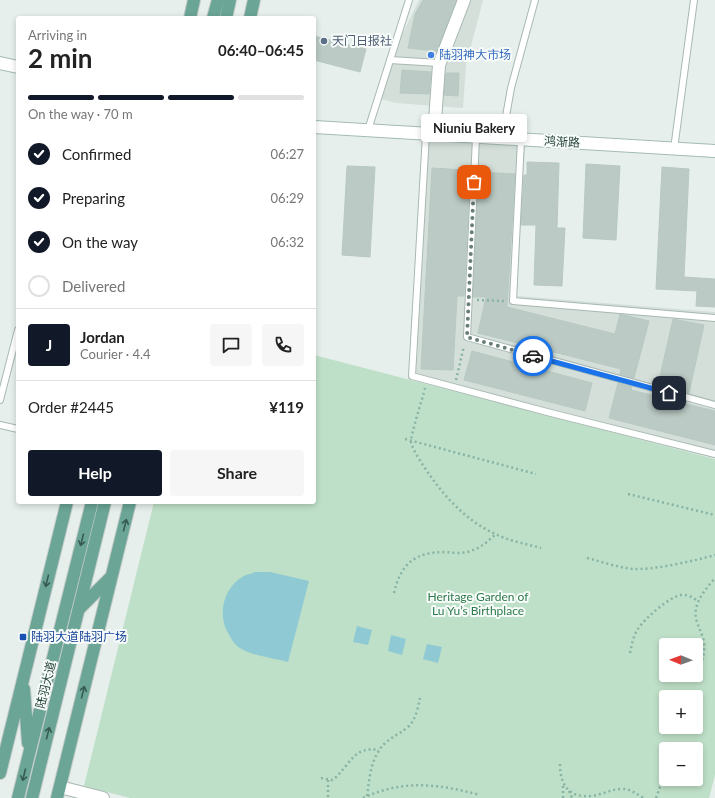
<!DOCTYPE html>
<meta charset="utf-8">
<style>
body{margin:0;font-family:Lato,"Noto Sans SC",sans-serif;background:#f6f6f6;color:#222;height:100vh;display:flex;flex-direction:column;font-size:15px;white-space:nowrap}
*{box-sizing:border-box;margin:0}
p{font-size:13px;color:#767676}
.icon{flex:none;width:22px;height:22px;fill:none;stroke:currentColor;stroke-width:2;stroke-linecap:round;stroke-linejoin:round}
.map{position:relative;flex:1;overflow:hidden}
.drawer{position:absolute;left:16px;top:16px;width:300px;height:488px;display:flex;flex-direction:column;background:#fff;border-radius:4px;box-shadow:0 2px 6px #0003}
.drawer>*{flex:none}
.needle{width:26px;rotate:271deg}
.fabs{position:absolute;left:659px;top:638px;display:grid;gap:8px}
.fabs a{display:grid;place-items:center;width:44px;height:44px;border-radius:4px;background:#fff;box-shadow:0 2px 6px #0003;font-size:20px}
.pin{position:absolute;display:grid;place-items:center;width:34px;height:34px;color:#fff;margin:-17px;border-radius:8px;box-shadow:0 2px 6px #0006}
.courier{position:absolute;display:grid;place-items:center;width:40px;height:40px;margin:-20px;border:3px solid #1a73e8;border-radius:50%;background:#fff;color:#222;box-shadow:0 1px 5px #0007}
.bubble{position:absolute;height:28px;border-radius:4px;background:#fff;box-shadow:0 2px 6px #0003;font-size:13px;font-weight:700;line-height:28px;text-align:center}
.head em{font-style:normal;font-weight:700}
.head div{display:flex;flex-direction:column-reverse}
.head{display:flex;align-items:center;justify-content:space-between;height:68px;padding:0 12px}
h1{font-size:26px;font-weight:700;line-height:30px}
.bar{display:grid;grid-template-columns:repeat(4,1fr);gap:6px 4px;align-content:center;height:48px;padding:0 12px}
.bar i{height:5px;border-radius:3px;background:#e0e0e0}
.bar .selected{background:#111827}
.bar p{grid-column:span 4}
.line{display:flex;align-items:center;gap:10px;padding:0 12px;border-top:1px solid #e0e0e0}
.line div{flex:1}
.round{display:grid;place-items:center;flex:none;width:42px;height:42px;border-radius:4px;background:#f6f6f6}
ol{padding:0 12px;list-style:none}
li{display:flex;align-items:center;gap:12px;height:44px}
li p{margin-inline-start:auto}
li .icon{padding:4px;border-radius:50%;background:#111827;color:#fff;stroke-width:4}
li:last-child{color:#767676}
li i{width:22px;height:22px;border:2px solid #e0e0e0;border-radius:50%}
.button{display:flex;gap:8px;margin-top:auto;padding:8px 12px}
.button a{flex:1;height:46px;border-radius:4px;background:#111827;color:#fff;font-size:16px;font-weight:700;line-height:46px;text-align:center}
.button a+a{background:#f6f6f6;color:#222}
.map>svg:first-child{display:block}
</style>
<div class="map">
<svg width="715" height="798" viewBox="0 0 715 798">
<rect width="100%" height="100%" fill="#e6efeb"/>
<!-- built -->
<g fill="#d4dfda">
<polygon points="419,0 483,0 466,65 463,108 396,103 381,99 397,45"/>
<polygon points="429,141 525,146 517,296 715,312 715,451 416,375"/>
</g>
<!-- green -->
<path fill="#bfe0c8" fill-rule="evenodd" d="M314 355 715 459V775L709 798H130L84 786 154 502H314ZM666 645H696V675H666ZM666 697H696V727H666ZM666 749H696V779H666Z"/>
<!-- water -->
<g fill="#8ec9d4">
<path d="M255 572H270L309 581 288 662C273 658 252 656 238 647 233 643 229 635 226 629 218 611 225 586 244 576 247 574 252 574 255 572Z"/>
<polygon points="357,626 372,630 368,645 353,642"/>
<polygon points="391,635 406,639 402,655 388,651"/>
<polygon points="427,644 442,647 438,663 423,659"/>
</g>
<!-- building -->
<g fill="#bbcac4" stroke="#b8c9c2">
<polygon points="423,0 456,0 437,51 408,48 415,14"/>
<polygon points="314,36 366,49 360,72 314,60"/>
<polygon points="402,70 431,72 429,94 400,93"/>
<polygon points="446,73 459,73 458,96 444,95"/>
<polygon points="527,162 559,163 557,228 565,228 562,286 534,285 536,225 521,225 524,175 527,175"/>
<polygon points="586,164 620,166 616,240 583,238"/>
<polygon points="347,166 375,167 370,257 342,255"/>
<polygon points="662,167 689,169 684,277 715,279 715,307 696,306 697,291 656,289"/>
<polygon points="432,168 464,170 464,171 470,172 464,296 457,296 453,370 421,369"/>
<polygon points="479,172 515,174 507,307 615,334 620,314 649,321 634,378 620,374 621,369 478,333 486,297 473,297"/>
<polygon points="673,319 704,325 689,393 658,385"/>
<polygon points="472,351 592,383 585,411 464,380"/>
<polygon points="618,383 632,387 631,390 655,396 656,393 687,402 686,404 715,411 715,445 609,418"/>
</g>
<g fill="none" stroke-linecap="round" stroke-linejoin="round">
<defs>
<g id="lane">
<polyline points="390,60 439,63"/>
<polyline points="368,130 409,0"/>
<polyline points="426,134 412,376 551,413 715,454"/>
<polyline points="476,137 467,337 715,405"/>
<polyline points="502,139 511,88 535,0"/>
<polyline points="521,140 513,301 715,318"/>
<polyline points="674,149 694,0"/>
<polyline points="0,400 18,330"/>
<polyline points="0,425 18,429"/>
</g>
<g id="street">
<polyline points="434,135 439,65 464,0"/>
<polyline points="60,787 103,798"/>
</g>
<g id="secondary">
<polyline points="0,63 18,67"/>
<polyline points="314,127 715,151"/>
</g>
<g id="primary">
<polyline points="190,18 194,0"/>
<polyline points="213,18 218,0"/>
<polyline points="226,18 230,0"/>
<polyline points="250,18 254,0"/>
<polyline points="79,609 111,577"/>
<polyline points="24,689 28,743"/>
<polyline points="0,773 67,502"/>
<polyline points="18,798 92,502"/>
<polyline points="32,798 105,502"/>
<polyline points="57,798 130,502"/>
</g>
</defs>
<!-- lane casing -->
<use href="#lane" stroke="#a8b8b2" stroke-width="8"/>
<!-- street casing -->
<use href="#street" stroke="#a8b8b2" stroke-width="14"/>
<!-- secondary casing -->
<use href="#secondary" stroke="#a4bbb3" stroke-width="14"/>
<!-- primary casing -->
<use href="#primary" stroke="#c2cac8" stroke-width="14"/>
<!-- path -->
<g stroke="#86b3a5" stroke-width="2.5" stroke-dasharray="2 3" stroke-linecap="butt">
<polyline points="477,300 504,301"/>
<polyline points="456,380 464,346"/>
<path d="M425 388C423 397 410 437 411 442 414 453 423 465 429 474 447 500 470 524 500 536 513 542 527 544 541 548"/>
<polyline points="405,439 536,474"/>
<polyline points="628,494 715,515"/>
<path d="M587 558C602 562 617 567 632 569 655 570 693 561 715 555"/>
<path d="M394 593C401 563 415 552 446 552 455 553 465 554 473 550 482 547 489 540 496 534"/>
<path d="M630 653C632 645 633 636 638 629 644 619 669 597 681 595 688 594 693 598 698 601"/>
<path d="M700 670C702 661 705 652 704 643 703 635 699 629 697 622 691 605 705 590 715 578"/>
<path d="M560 764C560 785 569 798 591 796 602 795 611 789 621 789 630 788 636 794 644 798"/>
<path d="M321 778 332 780 335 778C351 763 354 746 379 750"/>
<polyline points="328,780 328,798"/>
<polyline points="569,791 572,798"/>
<path d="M367 796C369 782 370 766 377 754 385 738 397 737 409 726 416 719 418 707 420 698"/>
<path d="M363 798C404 779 438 784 480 795"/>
<polyline points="563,798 563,785"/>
<polyline points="656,798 660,787 668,779"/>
</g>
<!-- lane -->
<use href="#lane" stroke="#fff" stroke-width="6"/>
<!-- street -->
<use href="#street" stroke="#fff" stroke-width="12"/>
<!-- secondary -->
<use href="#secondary" stroke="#fff" stroke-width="12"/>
<!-- primary -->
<use href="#primary" stroke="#6aa596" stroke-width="12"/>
</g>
<!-- one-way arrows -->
<defs><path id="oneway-shaft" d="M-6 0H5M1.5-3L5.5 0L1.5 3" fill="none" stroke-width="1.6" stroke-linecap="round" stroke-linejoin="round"/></defs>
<g stroke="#365b51">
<use href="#oneway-shaft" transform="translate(125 525) rotate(-76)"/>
<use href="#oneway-shaft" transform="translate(82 540) rotate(104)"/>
<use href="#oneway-shaft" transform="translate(47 581) rotate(104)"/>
<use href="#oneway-shaft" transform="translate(83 692) rotate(-76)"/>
<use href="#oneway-shaft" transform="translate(48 733) rotate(-76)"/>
<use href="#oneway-shaft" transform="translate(24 775) rotate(104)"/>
</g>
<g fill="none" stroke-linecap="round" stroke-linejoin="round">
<!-- done -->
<polyline stroke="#687f78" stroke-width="4" stroke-dasharray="0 7.2" points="474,182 467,337 533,356"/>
<!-- route -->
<polyline stroke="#1a73e8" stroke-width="5" points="533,356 669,393"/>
</g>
<!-- markers -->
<circle fill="#5c6f8a" stroke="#f7fbf9" stroke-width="1.5" cx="324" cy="41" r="4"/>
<circle fill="#3f7fe0" stroke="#f7fbf9" stroke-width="1.5" cx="431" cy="55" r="4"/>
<rect fill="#1a4fb4" stroke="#f7fbf9" stroke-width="1.5" x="19" y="633" width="8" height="8" rx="2"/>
<g text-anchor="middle" stroke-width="4" stroke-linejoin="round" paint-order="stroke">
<!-- service labels -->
<g font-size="12" fill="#4e5e75" stroke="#f7fbf9" text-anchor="start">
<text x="332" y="45">天门日报社</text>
</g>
<!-- shop labels -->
<g font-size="12" fill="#366cbe" stroke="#f7fbf9" text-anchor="start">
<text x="439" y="59">陆羽神大市场</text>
</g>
<!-- street labels -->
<g font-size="12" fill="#24423a" stroke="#f7fbf9">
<text transform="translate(562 142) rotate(3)" y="4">鸿渐路</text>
<text transform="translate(46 685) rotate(-76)" y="4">陆羽大道</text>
</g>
<!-- park labels -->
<g font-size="12" fill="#2d7a4b" stroke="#f7fbf9">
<text x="478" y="601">Heritage Garden of<tspan x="478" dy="14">Lu Yu’s Birthplace</tspan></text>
</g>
<!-- transit labels -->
<g font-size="12" fill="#164399" stroke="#f7fbf9" text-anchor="start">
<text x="31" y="641">陆羽大道陆羽广场</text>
</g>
</g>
</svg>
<div class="fabs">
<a><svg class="needle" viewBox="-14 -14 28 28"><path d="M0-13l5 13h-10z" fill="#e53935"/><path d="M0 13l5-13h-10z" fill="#767676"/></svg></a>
<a>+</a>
<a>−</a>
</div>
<div class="pin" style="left:474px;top:182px;background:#ea580c"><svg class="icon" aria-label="bag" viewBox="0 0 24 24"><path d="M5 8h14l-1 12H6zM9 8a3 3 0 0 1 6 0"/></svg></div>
<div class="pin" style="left:669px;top:393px;background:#1f2937"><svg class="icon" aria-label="home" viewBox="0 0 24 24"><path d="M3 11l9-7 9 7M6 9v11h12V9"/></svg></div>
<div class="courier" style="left:533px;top:356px"><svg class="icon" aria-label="car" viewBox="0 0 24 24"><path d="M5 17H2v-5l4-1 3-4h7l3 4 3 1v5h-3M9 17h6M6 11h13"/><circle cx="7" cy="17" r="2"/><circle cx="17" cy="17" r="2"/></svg></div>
<div class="bubble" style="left:421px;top:114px;width:106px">Niuniu Bakery</div>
<section class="drawer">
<div class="head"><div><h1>2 min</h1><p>Arriving in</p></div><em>06:40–06:45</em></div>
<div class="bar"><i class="selected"></i><i class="selected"></i><i class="selected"></i><i></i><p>On the way · 70 m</p></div>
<ol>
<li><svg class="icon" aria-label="check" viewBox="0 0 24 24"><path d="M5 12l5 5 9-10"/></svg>Confirmed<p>06:27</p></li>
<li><svg class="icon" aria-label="check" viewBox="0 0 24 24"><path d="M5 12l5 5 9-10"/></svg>Preparing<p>06:29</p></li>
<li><svg class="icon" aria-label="check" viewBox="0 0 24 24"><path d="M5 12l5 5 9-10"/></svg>On the way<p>06:32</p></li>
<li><i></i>Delivered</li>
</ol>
<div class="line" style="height:72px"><b class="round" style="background:#111827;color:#fff">J</b><div><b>Jordan</b><p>Courier · 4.4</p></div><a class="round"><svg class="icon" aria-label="chat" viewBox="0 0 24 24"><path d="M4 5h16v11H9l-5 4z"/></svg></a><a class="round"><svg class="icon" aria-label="phone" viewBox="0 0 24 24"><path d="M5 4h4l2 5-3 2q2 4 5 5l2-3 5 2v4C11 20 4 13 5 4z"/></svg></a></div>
<div class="line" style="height:52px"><div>Order #2445</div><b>¥119</b></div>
<div class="button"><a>Help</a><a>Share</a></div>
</section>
</div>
